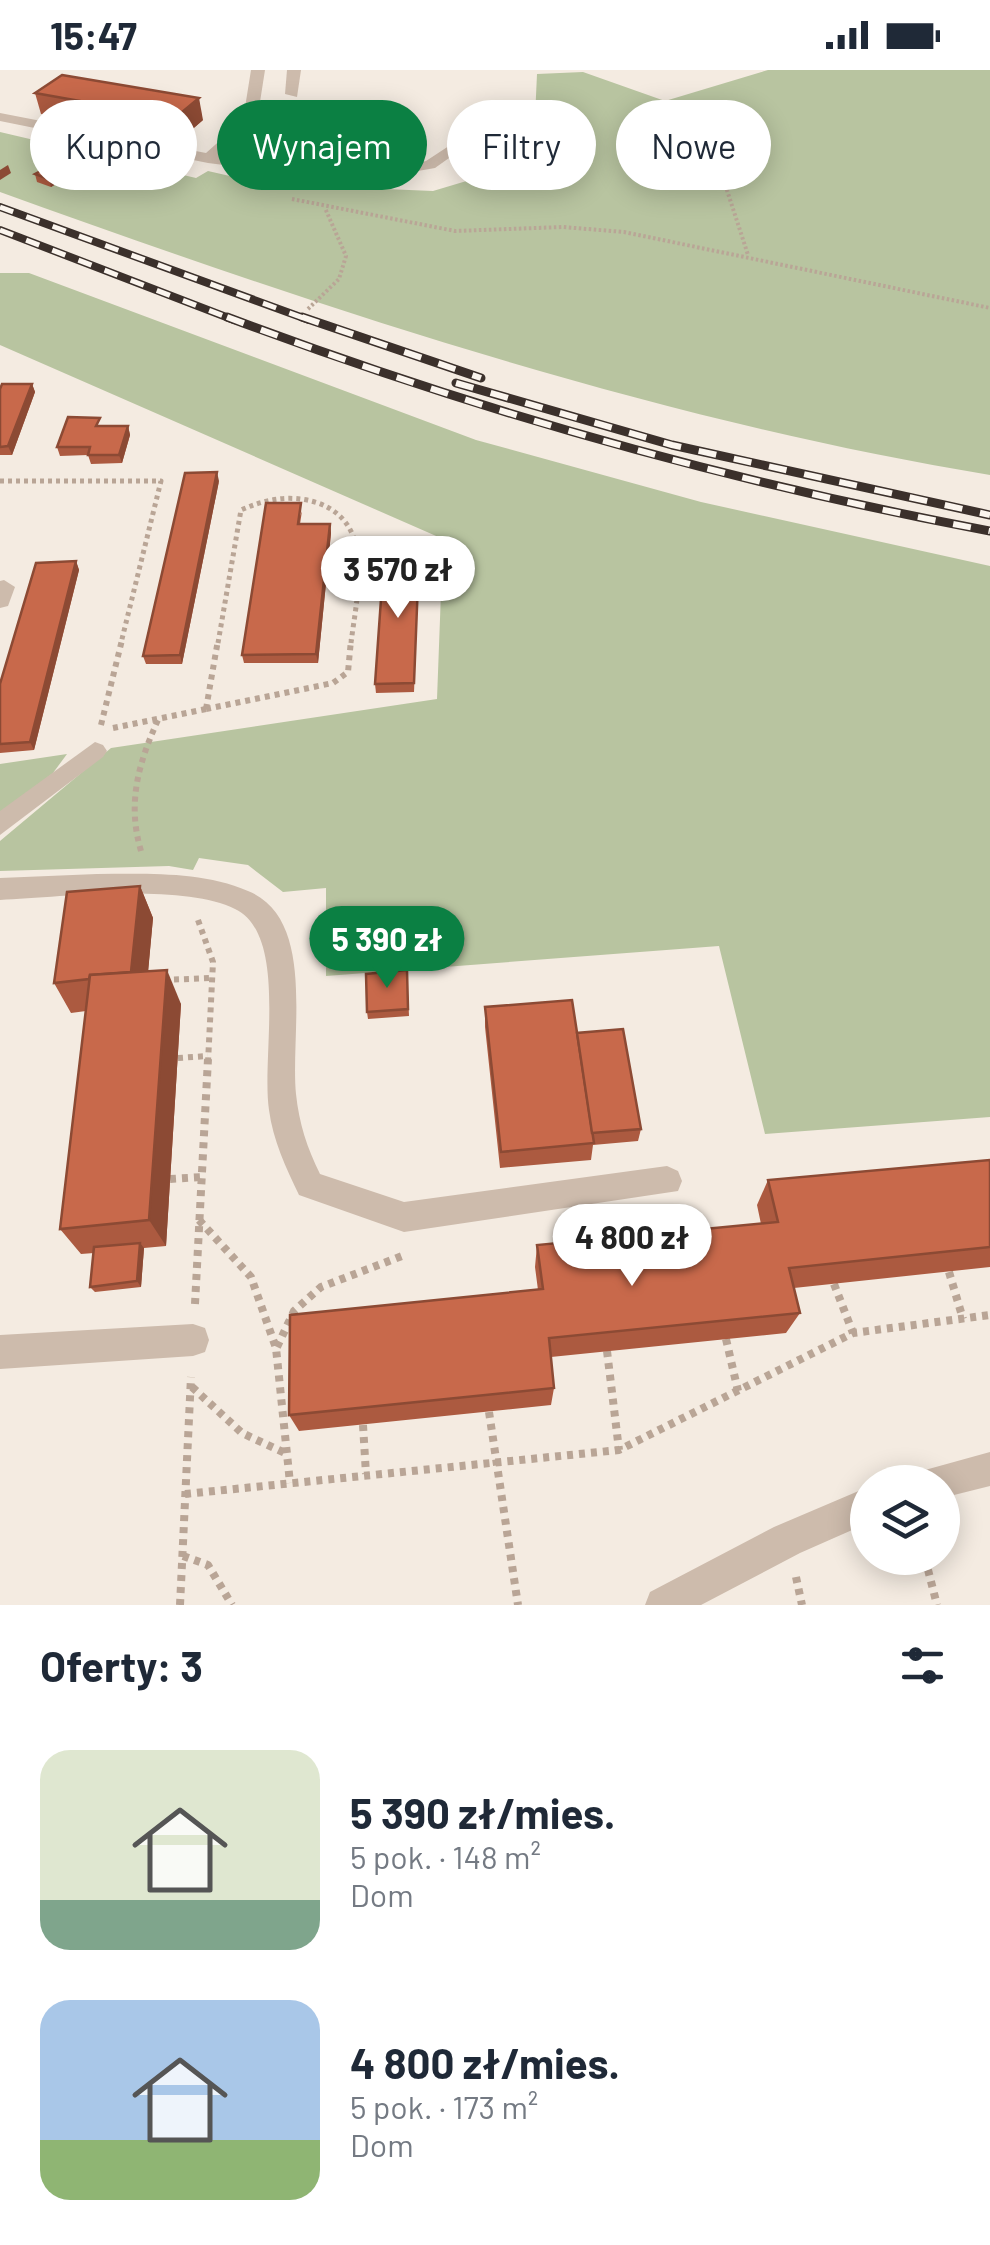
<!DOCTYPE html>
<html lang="pl">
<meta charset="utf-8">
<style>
body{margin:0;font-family:Barlow,sans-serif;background:#f6f6f7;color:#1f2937;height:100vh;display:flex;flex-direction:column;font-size:38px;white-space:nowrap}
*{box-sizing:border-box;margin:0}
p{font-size:32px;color:#747a83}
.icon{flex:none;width:55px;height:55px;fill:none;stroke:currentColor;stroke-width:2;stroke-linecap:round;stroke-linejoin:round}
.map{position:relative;height:1535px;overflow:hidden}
.panel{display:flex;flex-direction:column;background:#fff;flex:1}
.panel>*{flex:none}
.banner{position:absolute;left:30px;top:30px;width:930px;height:90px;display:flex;gap:20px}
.tools{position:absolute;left:850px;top:1395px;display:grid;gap:20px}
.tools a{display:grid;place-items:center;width:110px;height:110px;border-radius:50%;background:#fff;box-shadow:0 5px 25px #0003;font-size:50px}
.price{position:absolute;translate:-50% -85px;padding:0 22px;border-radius:35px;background:#fff;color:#222;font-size:32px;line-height:65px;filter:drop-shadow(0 2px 5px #0008)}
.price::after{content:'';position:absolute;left:50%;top:60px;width:30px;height:22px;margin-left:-15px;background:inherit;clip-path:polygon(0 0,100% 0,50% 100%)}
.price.selected{background:#0b8043;color:#fff}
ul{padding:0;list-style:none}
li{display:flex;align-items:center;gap:30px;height:250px;padding:0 40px}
li span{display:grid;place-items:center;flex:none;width:280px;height:200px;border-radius:30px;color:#555}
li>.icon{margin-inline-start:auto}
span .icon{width:120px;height:120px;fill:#fffc;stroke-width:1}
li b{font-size:42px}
h2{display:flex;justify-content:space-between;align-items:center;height:120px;padding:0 40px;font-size:42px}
.tag{padding:0 35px;border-radius:45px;background:#fff;box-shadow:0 5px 25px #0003;font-size:35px;line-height:90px}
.tag.selected{background:#0b8043;color:#fff}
.status{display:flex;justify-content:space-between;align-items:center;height:70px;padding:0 50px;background:#fff;direction:ltr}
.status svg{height:28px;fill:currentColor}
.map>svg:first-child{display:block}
</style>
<div class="status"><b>15:47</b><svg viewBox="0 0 49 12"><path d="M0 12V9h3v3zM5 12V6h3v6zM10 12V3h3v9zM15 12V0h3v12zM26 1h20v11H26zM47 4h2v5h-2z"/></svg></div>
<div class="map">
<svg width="990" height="1535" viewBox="0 0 990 1535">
<rect width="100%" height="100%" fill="#f4ebe1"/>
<g fill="#b8c4a0">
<path d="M 768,0 L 990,0 L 990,405 C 651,349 322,238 0,122 L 0,62 L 196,108 L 208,101 L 265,114 L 433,121 L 533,91 L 537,4 L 583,2 L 665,31 Z"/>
<path d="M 0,203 L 29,203 L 476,370 L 701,432 L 990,496 L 990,1047 L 765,1064 L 719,876 L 326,906 L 326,818 L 283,822 L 248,795 L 199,788 L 193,800 L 169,796 L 0,801 L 0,771 L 111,678 L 437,629 L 443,469 L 0,275 Z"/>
<path d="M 67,684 L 53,703 L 0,745 L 0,694 Z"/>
</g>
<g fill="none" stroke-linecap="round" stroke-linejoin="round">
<g stroke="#b9a596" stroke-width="4" stroke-dasharray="2.5 2.5" stroke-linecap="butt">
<path d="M 720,40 L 725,114 L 748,185"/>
<path d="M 292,129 L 455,161 L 563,157 L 624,162 L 990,238"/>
<path d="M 308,239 L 339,209 L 346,186 L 325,138"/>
</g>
<g stroke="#b9a596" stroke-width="5" stroke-dasharray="4 4" stroke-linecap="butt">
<path d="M 0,411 L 161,411 L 121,573"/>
<path d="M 218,573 L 241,440 C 266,429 291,424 318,433 C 376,454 357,523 351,573"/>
</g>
<g stroke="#b9a596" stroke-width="6" stroke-dasharray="5 5" stroke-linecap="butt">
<path d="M 206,639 L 218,570"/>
<path d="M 206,639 L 333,613 L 348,602 L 351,570"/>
<path d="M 101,655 L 122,570"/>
<path d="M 113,658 L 206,639"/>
<path d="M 141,781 C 127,734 138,694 158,650"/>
<path d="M 198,850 L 213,892 L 208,992"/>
<path d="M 164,910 L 211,908"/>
<path d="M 178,988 L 208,986"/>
</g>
<g stroke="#b9a596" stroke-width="8" stroke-dasharray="6 6" stroke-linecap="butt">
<path d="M 170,1109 L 202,1107"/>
<path d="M 199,1150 L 251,1207 L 276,1278 L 290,1413"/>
<path d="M 949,1202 L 963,1249"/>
<path d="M 834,1214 L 853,1263"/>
<path d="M 195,1234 L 208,989"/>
<path d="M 726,1269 L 738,1321"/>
<path d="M 277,1277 L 294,1241 L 321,1217 L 402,1186"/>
<path d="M 607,1281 L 619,1380"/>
<path d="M 192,1317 L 242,1363 L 287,1384"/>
<path d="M 489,1342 L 518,1535"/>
<path d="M 363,1355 L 366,1404"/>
<path d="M 185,1424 L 619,1380 L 853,1263 L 990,1245"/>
<path d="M 183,1486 L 208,1495 L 232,1535"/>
<path d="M 925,1488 L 937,1535"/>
<path d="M 796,1507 L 802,1535"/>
<path d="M 180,1535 L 191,1307"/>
</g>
<g fill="#cdbbac" fill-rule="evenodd">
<path d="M 251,0 L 265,0 L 257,51 L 220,86 L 287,95 L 412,94 L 426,91 L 458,70 L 470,73 L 435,98 L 412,102 L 287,103 L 208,93 L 0,51 L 0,43 L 206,83 L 243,50 Z"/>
<path d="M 287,0 L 301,0 L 297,27 L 285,24 Z"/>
<path d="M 4,510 L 15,517 L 8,536 L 0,538 L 0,511 Z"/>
<path d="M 95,672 L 103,675 L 107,681 L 103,687 L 0,765 L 0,741 Z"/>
<path d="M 97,804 C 146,804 201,801 248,821 C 317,849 290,964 296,1024 C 299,1053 307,1078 320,1104 L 404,1132 L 667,1096 L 678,1101 L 682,1111 L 678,1121 L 404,1162 L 299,1125 C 286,1098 273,1070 269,1040 C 261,987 289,865 235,839 C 183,813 60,827 0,830 L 0,808 Z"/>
<path d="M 193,1254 L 205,1258 L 209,1270 L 205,1282 L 193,1286 L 0,1299 L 0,1265 Z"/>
<path d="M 990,1382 L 990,1416 L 942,1428 L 942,1412 L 920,1412 L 925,1400 Z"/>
<path d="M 868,1417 L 868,1453 L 800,1483 L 701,1535 L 645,1535 L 650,1522 L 774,1457 Z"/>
</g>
<defs>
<g id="rail-far1">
<path d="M 0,137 L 309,250"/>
<path d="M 0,160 L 234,250"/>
</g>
<g id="rail">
<path d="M 227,247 C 477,341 728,412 990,461"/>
<path d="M 302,247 L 481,308"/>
<path d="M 456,313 L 672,375 L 990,445"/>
</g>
</defs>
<use href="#rail-far1" stroke="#3b302b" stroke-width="8"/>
<use href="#rail" stroke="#3b302b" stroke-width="9"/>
<use href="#rail-far1" stroke="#fbf5ee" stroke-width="5" stroke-dasharray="14" stroke-linecap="butt"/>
<use href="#rail" stroke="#fbf5ee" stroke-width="6" stroke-dasharray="18" stroke-linecap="butt"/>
</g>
<g fill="#ac5a40">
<path d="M 35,23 L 203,50 L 180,70 L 41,44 Z"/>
<path d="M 35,104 L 66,108 L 51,117 L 37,112 Z"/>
<path d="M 32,314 L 35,322 L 12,385 L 0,385 L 0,319 Z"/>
<path d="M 103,356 L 128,356 L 130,365 L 122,393 L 91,394 L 88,385 L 60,386 L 57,377 Z"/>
<path d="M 219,411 L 182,594 L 146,594 L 143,586 Z"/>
<path d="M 302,441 L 300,454 L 330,454 L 331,463 L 318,593 L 244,593 L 242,585 Z"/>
<path d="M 76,491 L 79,500 L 34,680 L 0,683 L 0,614 Z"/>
<path d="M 419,496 L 414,622 L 376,623 L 375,614 Z"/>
<path d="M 140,816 L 153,848 L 148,901 L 181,934 L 166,1176 L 144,1178 L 141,1217 L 95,1222 L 90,1217 L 94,1183 L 81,1184 L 60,1159 L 86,941 L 71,943 L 54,913 Z"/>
<path d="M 407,900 L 409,946 L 368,949 L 367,942 Z"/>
<path d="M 485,937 L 577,963 L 641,1059 L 638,1071 L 593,1075 L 591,1090 L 500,1098 L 485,957 Z"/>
<path d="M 990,1090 L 990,1197 L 794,1218 L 800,1243 L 786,1263 L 551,1287 L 554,1318 L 551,1335 L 299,1361 L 289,1345 L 538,1220 L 535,1197 L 537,1175 L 761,1154 L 757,1135 L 768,1110 Z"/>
</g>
<g fill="#8c4a34">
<path d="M 199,28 L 203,50 L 180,70 L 175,48 Z"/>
<path d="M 8,95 L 11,103 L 0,110 L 0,100 Z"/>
<path d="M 64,100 L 66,108 L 51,117 L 49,109 Z"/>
<path d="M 32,314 L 35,322 L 12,385 L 8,376 Z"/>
<path d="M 128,356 L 130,365 L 122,393 L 119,385 Z"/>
<path d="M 217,402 L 219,411 L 182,594 L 180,585 Z"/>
<path d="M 330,454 L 331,463 L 318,593 L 316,584 Z"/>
<path d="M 76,491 L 79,500 L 34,680 L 30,672 Z"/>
<path d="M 140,816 L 153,848 L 145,936 L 131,906 Z"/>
<path d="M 167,900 L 181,934 L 166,1176 L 149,1150 Z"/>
<path d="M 140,1173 L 144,1178 L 141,1217 L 137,1211 Z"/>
</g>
<g fill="#c8694b" stroke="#8c4a34" stroke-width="2.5">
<path d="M 62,5 L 199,28 L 175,48 L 35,23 Z"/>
<path d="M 50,96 L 64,100 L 49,109 L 35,104 Z"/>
<path d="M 2,314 L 32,314 L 8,376 L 0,377 L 0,319 Z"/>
<path d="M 68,347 L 100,348 L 96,356 L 128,356 L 119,385 L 88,385 L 90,377 L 57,377 Z"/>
<path d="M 217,402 L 180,585 L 143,586 L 185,403 Z"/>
<path d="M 266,433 L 301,433 L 298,454 L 330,454 L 316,584 L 242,585 Z"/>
<path d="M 384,487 L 419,487 L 414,613 L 375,614 Z"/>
<path d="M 76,491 L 30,672 L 0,674 L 0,614 L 36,493 Z"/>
<path d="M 140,816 L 131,902 L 90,905 L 89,909 L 54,913 L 67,822 Z"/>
<path d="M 167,900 L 149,1150 L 60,1159 L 90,905 Z"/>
<path d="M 407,900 L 408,939 L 367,942 L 366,904 Z"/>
<path d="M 572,930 L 594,1073 L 501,1082 L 485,937 Z"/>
<path d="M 623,959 L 641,1059 L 592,1063 L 577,963 Z"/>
<path d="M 990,1090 L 990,1177 L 789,1198 L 800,1243 L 549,1268 L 554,1318 L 289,1345 L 290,1245 L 543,1219 L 537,1175 L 778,1152 L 768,1110 Z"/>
<path d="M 140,1173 L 137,1211 L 90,1217 L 94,1177 Z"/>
</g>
</svg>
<div class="tools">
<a><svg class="icon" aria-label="layers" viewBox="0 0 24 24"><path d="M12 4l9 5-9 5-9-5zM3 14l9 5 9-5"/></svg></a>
</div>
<b class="price" style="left:398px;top:551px">3 570 zł</b>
<b class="price selected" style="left:387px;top:921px">5 390 zł</b>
<b class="price" style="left:632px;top:1219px">4 800 zł</b>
<div class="banner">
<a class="tag">Kupno</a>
<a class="tag selected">Wynajem</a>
<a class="tag">Filtry</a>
<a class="tag">Nowe</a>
</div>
</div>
<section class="panel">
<h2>Oferty: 3<svg class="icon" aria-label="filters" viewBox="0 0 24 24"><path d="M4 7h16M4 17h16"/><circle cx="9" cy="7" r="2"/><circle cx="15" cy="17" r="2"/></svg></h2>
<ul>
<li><span style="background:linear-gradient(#dfe7d0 75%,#7fa58c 0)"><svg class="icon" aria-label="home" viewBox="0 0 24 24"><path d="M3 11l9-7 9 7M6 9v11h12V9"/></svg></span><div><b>5 390 zł/mies.</b><p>5 pok. · 148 m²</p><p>Dom</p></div></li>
<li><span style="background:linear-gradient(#a9c7e8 70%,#8fb573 0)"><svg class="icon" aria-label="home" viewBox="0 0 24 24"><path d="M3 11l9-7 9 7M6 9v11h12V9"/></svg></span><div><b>4 800 zł/mies.</b><p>5 pok. · 173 m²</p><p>Dom</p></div></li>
</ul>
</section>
